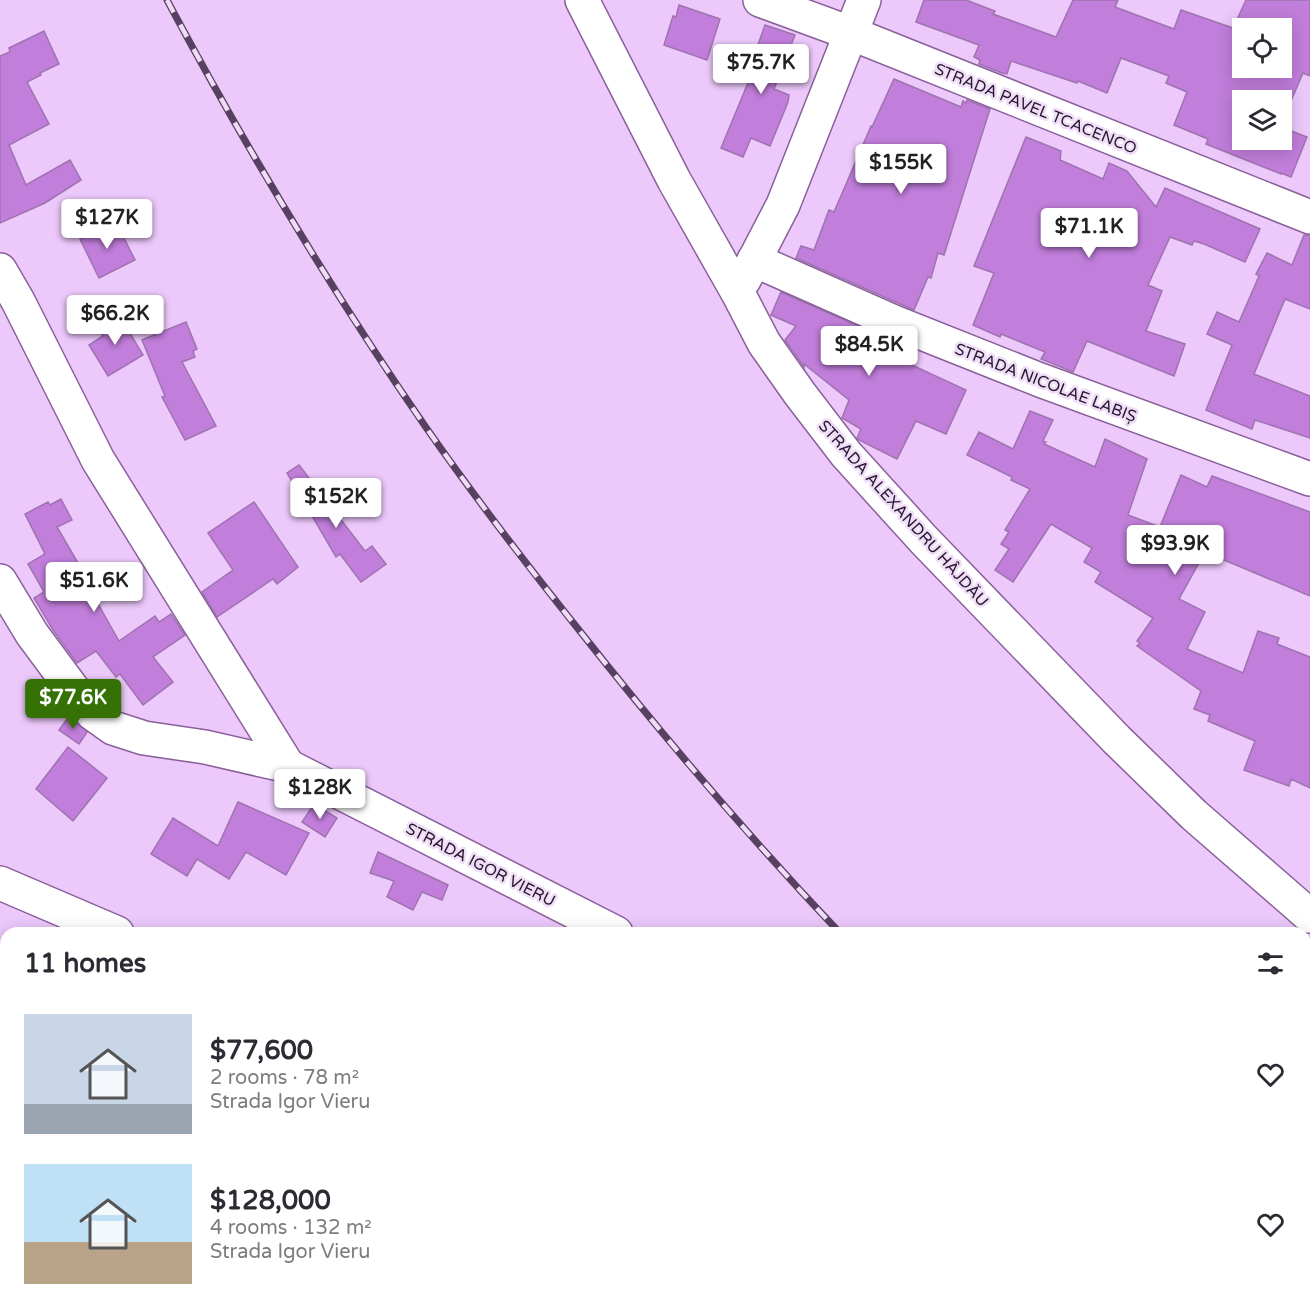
<!DOCTYPE html>
<meta charset="utf-8">
<style>
body{margin:0;font-family:"Varela Round",sans-serif;background:#f2f2f3;color:#2b2b33;height:100vh;display:flex;flex-direction:column;font-size:22px;white-space:nowrap}
*{box-sizing:border-box;margin:0}
p{font-size:20px;color:#7c7c81}
.icon{flex:none;width:33px;height:33px;fill:none;stroke:currentColor;stroke-width:2;stroke-linecap:round;stroke-linejoin:round}
.map{position:relative;flex:1;overflow:hidden}
.drawer{position:absolute;left:0px;top:927px;width:1311px;height:386px;display:flex;flex-direction:column;background:#fff;border-radius:18px 18px 0 0;box-shadow:0 3px 15px #0003}
.drawer>*{flex:none}
.tools{position:absolute;left:1232px;top:18px;display:grid;gap:12px}
.tools a{display:grid;place-items:center;width:60px;height:60px;border-radius:0px;background:#fff;box-shadow:0 3px 15px #0003;font-size:30px}
.price{position:absolute;translate:-50% -51px;padding:0 14px;border-radius:6px;background:#fff;color:#222;font-size:20px;line-height:39px;filter:drop-shadow(0 2px 3px #0008)}
.price::after{content:'';position:absolute;left:50%;top:36px;width:18px;height:14px;margin-left:-9px;background:inherit;clip-path:polygon(0 0,100% 0,50% 100%)}
.price.selected{background:#357104;color:#fff}
ul{padding:0;list-style:none}
li{display:flex;align-items:center;gap:18px;height:150px;padding:0 24px}
li span{display:grid;place-items:center;flex:none;width:168px;height:120px;border-radius:0px;color:#555}
li>.icon{margin-inline-start:auto}
span .icon{width:72px;height:72px;fill:#fffc;stroke-width:1}
li b{font-size:26px}
h2{display:flex;justify-content:space-between;align-items:center;height:72px;padding:0 24px;font-size:26px}
.map>svg:first-child{display:block}
</style>
<div class="map">
<svg width="1310" height="1312" viewBox="0 0 1310 1312">
<rect width="100%" height="100%" fill="#ecc8fb"/>
<g fill="#c17edb" stroke="#9e73af" stroke-width="1.5" fill-rule="evenodd">
<path d="M 924,0 L 966,0 L 995,11 L 993,14 L 1056,37 L 1073,0 L 1118,0 L 1115,7 L 1174,29 L 1181,10 L 1233,28 L 1246,0 L 1310,0 L 1310,76 L 1303,73 L 1281,124 L 1281,100 L 1242,100 L 1242,140 L 1281,140 L 1281,127 L 1307,137 L 1291,177 L 1281,173 L 1281,174 L 1206,144 L 1208,139 L 1174,125 L 1187,92 L 1166,83 L 1169,76 L 1121,58 L 1107,93 L 1078,81 L 1077,83 L 1011,61 L 1007,74 L 1002,73 L 979,64 L 980,60 L 974,57 L 979,45 L 916,22 ZM 1242,28 L 1281,28 L 1281,68 L 1242,68 Z"/>
<path d="M 679,5 L 720,19 L 707,60 L 664,45 L 673,16 L 676,17 Z"/>
<path d="M 765,25 L 795,35 L 774,89 L 789,95 L 788,102 L 770,146 L 751,138 L 743,157 L 721,148 L 757,61 L 753,59 Z"/>
<path d="M 44,31 L 59,64 L 40,73 L 41,75 L 27,82 L 49,124 L 9,145 L 26,185 L 70,160 L 81,180 L 45,203 L 0,223 L 0,56 L 10,52 L 9,48 Z"/>
<path d="M 894,79 L 961,107 L 963,101 L 966,103 L 967,100 L 990,109 L 944,255 L 938,253 L 931,278 L 928,277 L 914,310 L 796,258 L 801,246 L 814,250 L 829,210 L 834,212 L 871,126 L 872,127 Z"/>
<path d="M 1026,137 L 1061,151 L 1060,160 L 1103,179 L 1109,163 L 1127,171 L 1156,207 L 1165,188 L 1260,229 L 1245,262 L 1204,244 L 1194,241 L 1192,245 L 1170,237 L 1148,285 L 1162,291 L 1146,331 L 1185,344 L 1174,376 L 1087,341 L 1073,372 L 1041,359 L 1045,352 L 1001,334 L 1000,337 L 973,325 L 994,273 L 974,266 Z"/>
<path d="M 116,222 L 135,260 L 99,278 L 80,239 Z"/>
<path d="M 1304,235 L 1310,235 L 1310,309 L 1285,299 L 1254,374 L 1310,396 L 1310,438 L 1255,420 L 1252,429 L 1206,410 L 1232,345 L 1207,334 L 1217,312 L 1239,322 L 1259,276 L 1256,274 L 1267,253 L 1292,265 Z"/>
<path d="M 781,292 L 899,344 L 898,348 L 906,352 L 901,360 L 966,390 L 946,434 L 916,421 L 897,459 L 859,440 L 857,438 L 861,429 L 842,418 L 849,400 L 804,364 L 804,367 L 785,340 L 796,326 L 771,315 Z"/>
<path d="M 119,315 L 143,355 L 108,376 L 89,345 L 103,336 L 97,328 Z"/>
<path d="M 186,322 L 197,349 L 193,351 L 195,357 L 182,362 L 216,426 L 185,440 L 162,397 L 165,396 L 142,340 Z"/>
<path d="M 1030,411 L 1053,420 L 1043,441 L 1046,442 L 1044,444 L 1095,467 L 1105,439 L 1147,459 L 1128,515 L 1160,527 L 1181,475 L 1207,487 L 1212,476 L 1310,512 L 1310,596 L 1205,552 L 1179,599 L 1205,612 L 1187,649 L 1243,673 L 1258,631 L 1279,638 L 1277,644 L 1310,657 L 1310,788 L 1291,779 L 1289,786 L 1244,770 L 1255,741 L 1208,721 L 1210,715 L 1194,709 L 1201,691 L 1137,646 L 1140,643 L 1137,641 L 1153,618 L 1095,582 L 1101,572 L 1084,562 L 1092,548 L 1051,524 L 1013,582 L 995,570 L 1009,549 L 1001,544 L 1009,532 L 1005,530 L 1030,489 L 1011,480 L 1012,477 L 967,455 L 979,432 L 1013,449 Z"/>
<path d="M 299,465 L 365,551 L 372,546 L 386,564 L 361,582 L 340,554 L 336,557 L 287,473 Z"/>
<path d="M 61,499 L 72,520 L 57,527 L 78,563 L 76,565 L 119,641 L 155,616 L 159,622 L 171,614 L 185,635 L 153,657 L 173,682 L 143,705 L 120,674 L 116,677 L 96,651 L 77,663 L 53,630 L 34,598 L 44,592 L 28,564 L 45,554 L 25,514 L 48,502 L 50,505 Z"/>
<path d="M 254,502 L 298,567 L 277,584 L 273,579 L 217,617 L 202,592 L 233,570 L 208,533 Z"/>
<path d="M 70,715 L 87,732 L 79,744 L 59,730 Z"/>
<path d="M 68,747 L 107,778 L 73,821 L 36,789 Z"/>
<path d="M 238,802 L 309,833 L 286,875 L 246,852 L 229,879 L 197,859 L 187,876 L 151,854 L 173,818 L 218,846 Z"/>
<path d="M 314,804 L 337,818 L 325,837 L 302,822 Z"/>
<path d="M 378,852 L 448,885 L 442,900 L 422,892 L 413,910 L 387,897 L 394,881 L 370,873 Z"/>
</g>
<g fill="none" stroke-linecap="round" stroke-linejoin="round">
<defs>
<g id="minor">
<path d="M 582,0 L 674,180 L 738,293 L 764,343 L 800,394 L 846,454 L 923,539 L 1117,740 L 1194,815 L 1310,916"/>
<path d="M 760,0 L 850,33 L 1310,217"/>
<path d="M 754,260 L 894,322 L 1040,380 L 1310,479"/>
<path d="M 0,270 L 18,301 L 98,460 L 288,766"/>
<path d="M 744,280 L 783,205 L 864,0"/>
<path d="M 0,581 L 32,634 L 72,688 L 92,713 L 113,728 L 144,738 L 205,747 L 288,766 L 616,933"/>
<path d="M 0,883 L 117,933"/>
<path d="M 0,1044 L 6,1047"/>
<path d="M 307,1306 L 312,1312"/>
<path d="M 1035,1306 L 1044,1312"/>
</g>
</defs>
<use href="#minor" stroke="#8a609b" stroke-width="36"/>
<use href="#minor" stroke="#fff" stroke-width="33"/>
<defs>
<g id="rail">
<path d="M 167,0 C 245,146 331,290 425,426 C 474,496 526,564 579,630 C 662,735 748,836 840,933"/>
<path d="M 1228,1306 L 1235,1312"/>
</g>
</defs>
<use href="#rail" stroke="#574160" stroke-width="7"/>
<use href="#rail" stroke="#efddf7" stroke-width="4.5" stroke-dasharray="14" stroke-linecap="butt"/>
</g>
<g text-anchor="middle" stroke-width="5" stroke-linejoin="round" paint-order="stroke">
<g font-size="16" fill="#26152d" stroke="#efddf7">
<text transform="translate(1036 108) rotate(22)" y="6">STRADA PAVEL TCACENCO</text>
<text transform="translate(1046 382) rotate(21)" y="6">STRADA NICOLAE LABIȘ</text>
<text transform="translate(904 513) rotate(48)" y="6">STRADA ALEXANDRU HÂJDĂU</text>
<text transform="translate(481 864) rotate(27)" y="6">STRADA IGOR VIERU</text>
</g>
</g>
</svg>
<div class="tools">
<a><svg class="icon" aria-label="locate" viewBox="0 0 24 24"><circle cx="12" cy="12" r="6"/><path d="M12 2v4M12 18v4M2 12h4M18 12h4"/></svg></a>
<a><svg class="icon" aria-label="layers" viewBox="0 0 24 24"><path d="M12 4l9 5-9 5-9-5zM3 14l9 5 9-5"/></svg></a>
</div>
<b class="price" style="left:761px;top:95px">$75.7K</b>
<b class="price" style="left:901px;top:195px">$155K</b>
<b class="price" style="left:107px;top:250px">$127K</b>
<b class="price" style="left:1089px;top:259px">$71.1K</b>
<b class="price" style="left:115px;top:346px">$66.2K</b>
<b class="price" style="left:869px;top:377px">$84.5K</b>
<b class="price" style="left:336px;top:529px">$152K</b>
<b class="price" style="left:1175px;top:576px">$93.9K</b>
<b class="price" style="left:94px;top:613px">$51.6K</b>
<b class="price selected" style="left:73px;top:730px">$77.6K</b>
<b class="price" style="left:320px;top:820px">$128K</b>
<section class="drawer">
<h2>11 homes<svg class="icon" aria-label="filters" viewBox="0 0 24 24"><path d="M4 7h16M4 17h16"/><circle cx="9" cy="7" r="2"/><circle cx="15" cy="17" r="2"/></svg></h2>
<ul>
<li><span style="background:linear-gradient(#c9d6e8 75%,#9aa5b1 0)"><svg class="icon" aria-label="home" viewBox="0 0 24 24"><path d="M3 11l9-7 9 7M6 9v11h12V9"/></svg></span><div><b>$77,600</b><p>2 rooms · 78 m²</p><p>Strada Igor Vieru</p></div><svg class="icon" aria-label="heart" viewBox="0 0 24 24"><path d="M12 20l-8-8c-3-5 5-10 8-4 3-6 11-1 8 4z"/></svg></li>
<li><span style="background:linear-gradient(#bfe0f5 65%,#b9a48a 0)"><svg class="icon" aria-label="home" viewBox="0 0 24 24"><path d="M3 11l9-7 9 7M6 9v11h12V9"/></svg></span><div><b>$128,000</b><p>4 rooms · 132 m²</p><p>Strada Igor Vieru</p></div><svg class="icon" aria-label="heart" viewBox="0 0 24 24"><path d="M12 20l-8-8c-3-5 5-10 8-4 3-6 11-1 8 4z"/></svg></li>
</ul>
</section>
</div>
